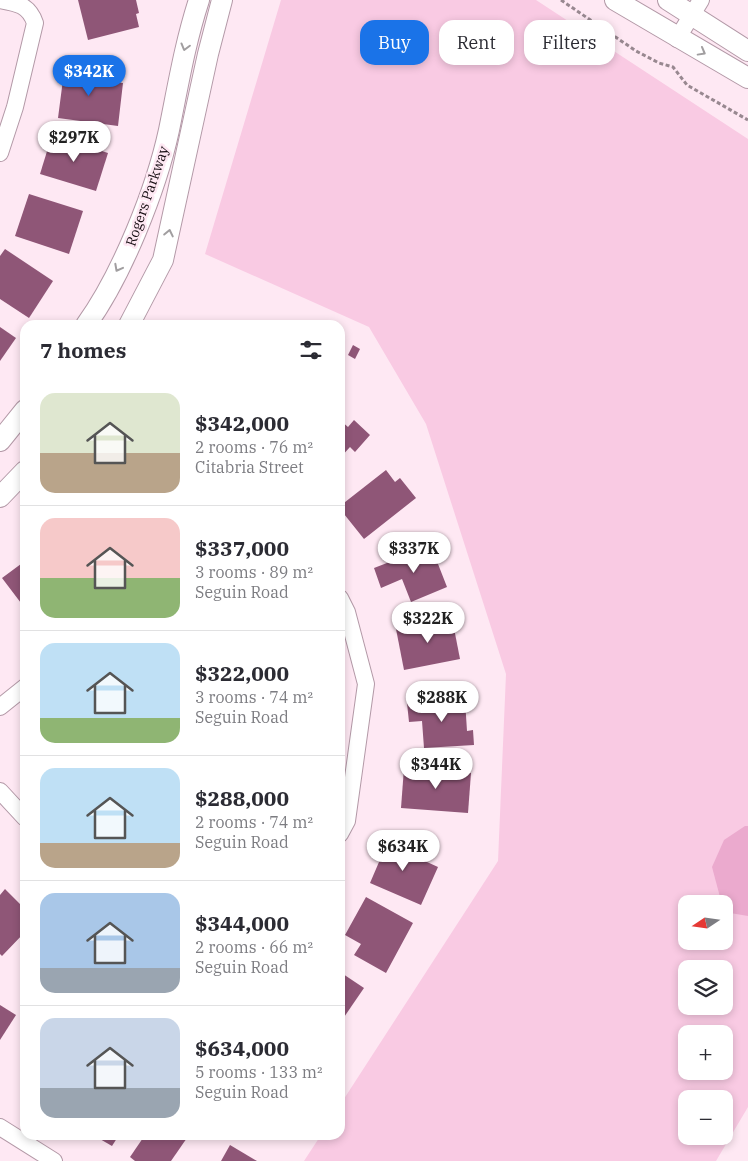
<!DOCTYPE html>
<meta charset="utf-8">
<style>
body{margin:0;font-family:"IBM Plex Serif",serif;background:#f2f2f3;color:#2b2b33;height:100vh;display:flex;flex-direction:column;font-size:19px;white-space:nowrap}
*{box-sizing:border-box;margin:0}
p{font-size:16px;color:#7c7c81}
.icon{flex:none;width:28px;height:28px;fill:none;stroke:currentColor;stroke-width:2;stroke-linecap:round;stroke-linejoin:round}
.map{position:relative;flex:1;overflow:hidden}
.sheet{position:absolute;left:20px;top:320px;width:325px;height:820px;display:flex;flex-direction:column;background:#fff;border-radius:15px;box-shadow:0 2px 8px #0003}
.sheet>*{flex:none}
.guide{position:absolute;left:360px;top:20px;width:312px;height:45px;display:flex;gap:10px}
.needle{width:32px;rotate:257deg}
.buttons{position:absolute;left:678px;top:895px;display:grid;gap:10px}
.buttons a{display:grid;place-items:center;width:55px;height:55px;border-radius:10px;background:#fff;box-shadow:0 2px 8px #0003;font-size:25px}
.price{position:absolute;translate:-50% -42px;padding:0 11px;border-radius:18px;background:#fff;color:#222;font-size:16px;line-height:32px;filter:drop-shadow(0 1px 2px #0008)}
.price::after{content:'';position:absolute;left:50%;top:30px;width:15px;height:11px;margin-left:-8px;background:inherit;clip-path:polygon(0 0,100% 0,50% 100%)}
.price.selected{background:#1a73e8;color:#fff}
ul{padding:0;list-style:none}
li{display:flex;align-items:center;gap:15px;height:125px;padding:0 20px}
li+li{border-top:1px solid #e1e1e2}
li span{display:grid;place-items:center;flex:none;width:140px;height:100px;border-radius:15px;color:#555}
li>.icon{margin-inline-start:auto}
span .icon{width:60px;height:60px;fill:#fffc;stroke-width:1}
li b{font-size:21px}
h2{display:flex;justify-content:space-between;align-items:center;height:60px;padding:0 20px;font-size:21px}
.chip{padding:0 18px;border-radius:15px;background:#fff;box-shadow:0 2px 8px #0003;font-size:18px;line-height:45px}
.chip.selected{background:#1a73e8;color:#fff}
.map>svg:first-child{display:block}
</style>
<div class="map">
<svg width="748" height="1161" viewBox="0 0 748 1161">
<rect width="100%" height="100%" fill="#fee8f3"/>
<path fill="#f9cae3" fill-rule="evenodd" d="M 281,0 L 536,0 L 748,139 L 748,1107 L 716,1161 L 304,1161 L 321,1135 L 340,1135 L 340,1105 L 498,861 L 506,674 L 426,424 L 369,327 L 205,254 ZM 686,904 L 724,904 L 724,941 L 686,941 ZM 686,969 L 724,969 L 724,1006 L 686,1006 ZM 686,1034 L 724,1034 L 724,1071 L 686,1071 ZM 686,1099 L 724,1099 L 724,1136 L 686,1136 Z"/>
<path fill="#ebaace" d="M 745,826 L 748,826 L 748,916 L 724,912 L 712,867 L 724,840 Z"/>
<g fill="#8f5677">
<path d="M 78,0 L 136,0 L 139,13 L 136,14 L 139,27 L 88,40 Z"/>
<path d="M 65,64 L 99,69 L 98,80 L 123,83 L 118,126 L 58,118 Z"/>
<path d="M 52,135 L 108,153 L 96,191 L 40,174 Z"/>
<path d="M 29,194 L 83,211 L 69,254 L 15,236 Z"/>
<path d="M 5,249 L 53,281 L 29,318 L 0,299 L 0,256 Z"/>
<path d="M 0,327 L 16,338 L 0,361 Z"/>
<path d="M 353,345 L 360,349 L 355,359 L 348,355 Z"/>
<path d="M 340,420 L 348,427 L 354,420 L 370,435 L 355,452 L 350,447 L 340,458 Z"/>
<path d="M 386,470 L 395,482 L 400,478 L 416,498 L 364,539 L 340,509 L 340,506 Z"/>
<path d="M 431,546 L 447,587 L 411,602 L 402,579 L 381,588 L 374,568 Z"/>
<path d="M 25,561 L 25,617 L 20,610 L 24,607 L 2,578 Z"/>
<path d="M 452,618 L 460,659 L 404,670 L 396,629 Z"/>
<path d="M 465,700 L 467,731 L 473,730 L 474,745 L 424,748 L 422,721 L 409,722 L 407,703 Z"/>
<path d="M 404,768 L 471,773 L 468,813 L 401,808 Z"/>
<path d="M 391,834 L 410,842 L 405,852 L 438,867 L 421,905 L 370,883 Z"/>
<path d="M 5,889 L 20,904 L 25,898 L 25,932 L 2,956 L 0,954 L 0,895 Z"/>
<path d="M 366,897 L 413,923 L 386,973 L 354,955 L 361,944 L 345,935 Z"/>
<path d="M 340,972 L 364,988 L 340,1023 Z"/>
<path d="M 0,1005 L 16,1015 L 0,1040 Z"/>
<path d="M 93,1135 L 119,1135 L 112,1146 Z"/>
<path d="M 145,1135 L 189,1135 L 171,1161 L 135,1161 L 130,1157 Z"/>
<path d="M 230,1145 L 257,1161 L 221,1161 Z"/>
</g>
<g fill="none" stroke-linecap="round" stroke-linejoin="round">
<defs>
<g id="minor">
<path d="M 0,0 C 17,3 29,5 35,23 L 15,107 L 0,153"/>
<path d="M 677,39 L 701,0"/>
<path d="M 340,598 L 347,612 L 366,684 L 347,821 L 340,834"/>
<path d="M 0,707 L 25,687"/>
<path d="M 0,791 L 25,818"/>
<path d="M 0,1127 L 54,1161"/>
</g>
<g id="tertiary">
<path d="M 615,0 L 748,78"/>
<path d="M 668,0 L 748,51"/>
<path d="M 86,325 C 122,275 156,190 169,130 C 178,86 185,43 199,0"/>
<path d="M 129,325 L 163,260 L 208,54 L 222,0"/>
<path d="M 0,441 L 25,410"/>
<path d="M 0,497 L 25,471"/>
</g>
</defs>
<use href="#minor" stroke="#b399a7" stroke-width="18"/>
<use href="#tertiary" stroke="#b399a7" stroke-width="22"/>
<path stroke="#988890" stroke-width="3" stroke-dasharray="4 2.5" stroke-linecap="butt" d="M 561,0 L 636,51 L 659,63 L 673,67 L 687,85 L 748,120"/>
<use href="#minor" stroke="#fff" stroke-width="16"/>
<use href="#tertiary" stroke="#fff" stroke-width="20"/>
</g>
<defs><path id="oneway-chevron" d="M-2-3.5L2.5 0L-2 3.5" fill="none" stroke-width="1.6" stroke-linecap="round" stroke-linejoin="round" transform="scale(1.25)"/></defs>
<g stroke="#a19ea0">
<use href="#oneway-chevron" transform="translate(185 47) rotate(105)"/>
<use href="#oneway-chevron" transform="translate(702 52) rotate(29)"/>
<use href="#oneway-chevron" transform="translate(169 233) rotate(-78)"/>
<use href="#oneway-chevron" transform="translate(118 268) rotate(118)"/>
</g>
<g text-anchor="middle" stroke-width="5" stroke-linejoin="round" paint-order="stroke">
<g font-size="14" fill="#150c11" stroke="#fee8f3">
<text transform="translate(147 196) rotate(-71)" y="5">Rogers Parkway</text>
</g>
</g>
</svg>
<div class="buttons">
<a><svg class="needle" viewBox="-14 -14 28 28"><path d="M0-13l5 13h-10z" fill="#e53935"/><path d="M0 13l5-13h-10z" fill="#7c7c81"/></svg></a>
<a><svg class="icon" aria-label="layers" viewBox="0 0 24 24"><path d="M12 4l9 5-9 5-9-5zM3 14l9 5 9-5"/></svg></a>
<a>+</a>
<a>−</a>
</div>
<b class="price selected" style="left:89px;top:97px">$342K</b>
<b class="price" style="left:74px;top:163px">$297K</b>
<b class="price" style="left:414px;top:574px">$337K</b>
<b class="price" style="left:428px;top:644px">$322K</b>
<b class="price" style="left:442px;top:723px">$288K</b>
<b class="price" style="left:436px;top:790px">$344K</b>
<b class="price" style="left:403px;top:872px">$634K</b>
<div class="guide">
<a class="chip selected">Buy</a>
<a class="chip">Rent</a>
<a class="chip">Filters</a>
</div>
<section class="sheet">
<h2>7 homes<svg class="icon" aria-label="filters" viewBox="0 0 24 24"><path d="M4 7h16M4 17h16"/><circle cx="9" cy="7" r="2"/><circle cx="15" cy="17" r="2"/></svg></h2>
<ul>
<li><span style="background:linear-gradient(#dfe7d0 60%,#b9a48a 0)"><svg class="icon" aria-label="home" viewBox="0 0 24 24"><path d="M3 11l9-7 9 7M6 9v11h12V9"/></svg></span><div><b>$342,000</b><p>2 rooms · 76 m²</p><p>Citabria Street</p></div></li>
<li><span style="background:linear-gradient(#f6c9c9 60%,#8fb573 0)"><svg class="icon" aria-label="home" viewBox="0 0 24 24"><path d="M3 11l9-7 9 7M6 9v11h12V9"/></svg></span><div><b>$337,000</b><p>3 rooms · 89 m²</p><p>Seguin Road</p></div></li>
<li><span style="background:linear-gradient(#bfe0f5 75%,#8fb573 0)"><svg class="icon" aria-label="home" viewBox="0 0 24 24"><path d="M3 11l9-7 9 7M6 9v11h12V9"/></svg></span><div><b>$322,000</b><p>3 rooms · 74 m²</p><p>Seguin Road</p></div></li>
<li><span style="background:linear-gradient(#bfe0f5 75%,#b9a48a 0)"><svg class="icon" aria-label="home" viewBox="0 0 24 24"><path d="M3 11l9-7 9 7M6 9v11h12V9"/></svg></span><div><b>$288,000</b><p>2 rooms · 74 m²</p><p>Seguin Road</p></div></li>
<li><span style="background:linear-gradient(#a9c7e8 75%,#9aa5b1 0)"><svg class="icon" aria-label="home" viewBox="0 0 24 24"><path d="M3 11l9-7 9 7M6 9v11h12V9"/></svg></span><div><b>$344,000</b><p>2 rooms · 66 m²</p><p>Seguin Road</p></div></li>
<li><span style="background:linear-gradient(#c9d6e8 70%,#9aa5b1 0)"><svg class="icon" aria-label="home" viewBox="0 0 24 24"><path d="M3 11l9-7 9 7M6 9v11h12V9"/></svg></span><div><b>$634,000</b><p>5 rooms · 133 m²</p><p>Seguin Road</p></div></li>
</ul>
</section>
</div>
